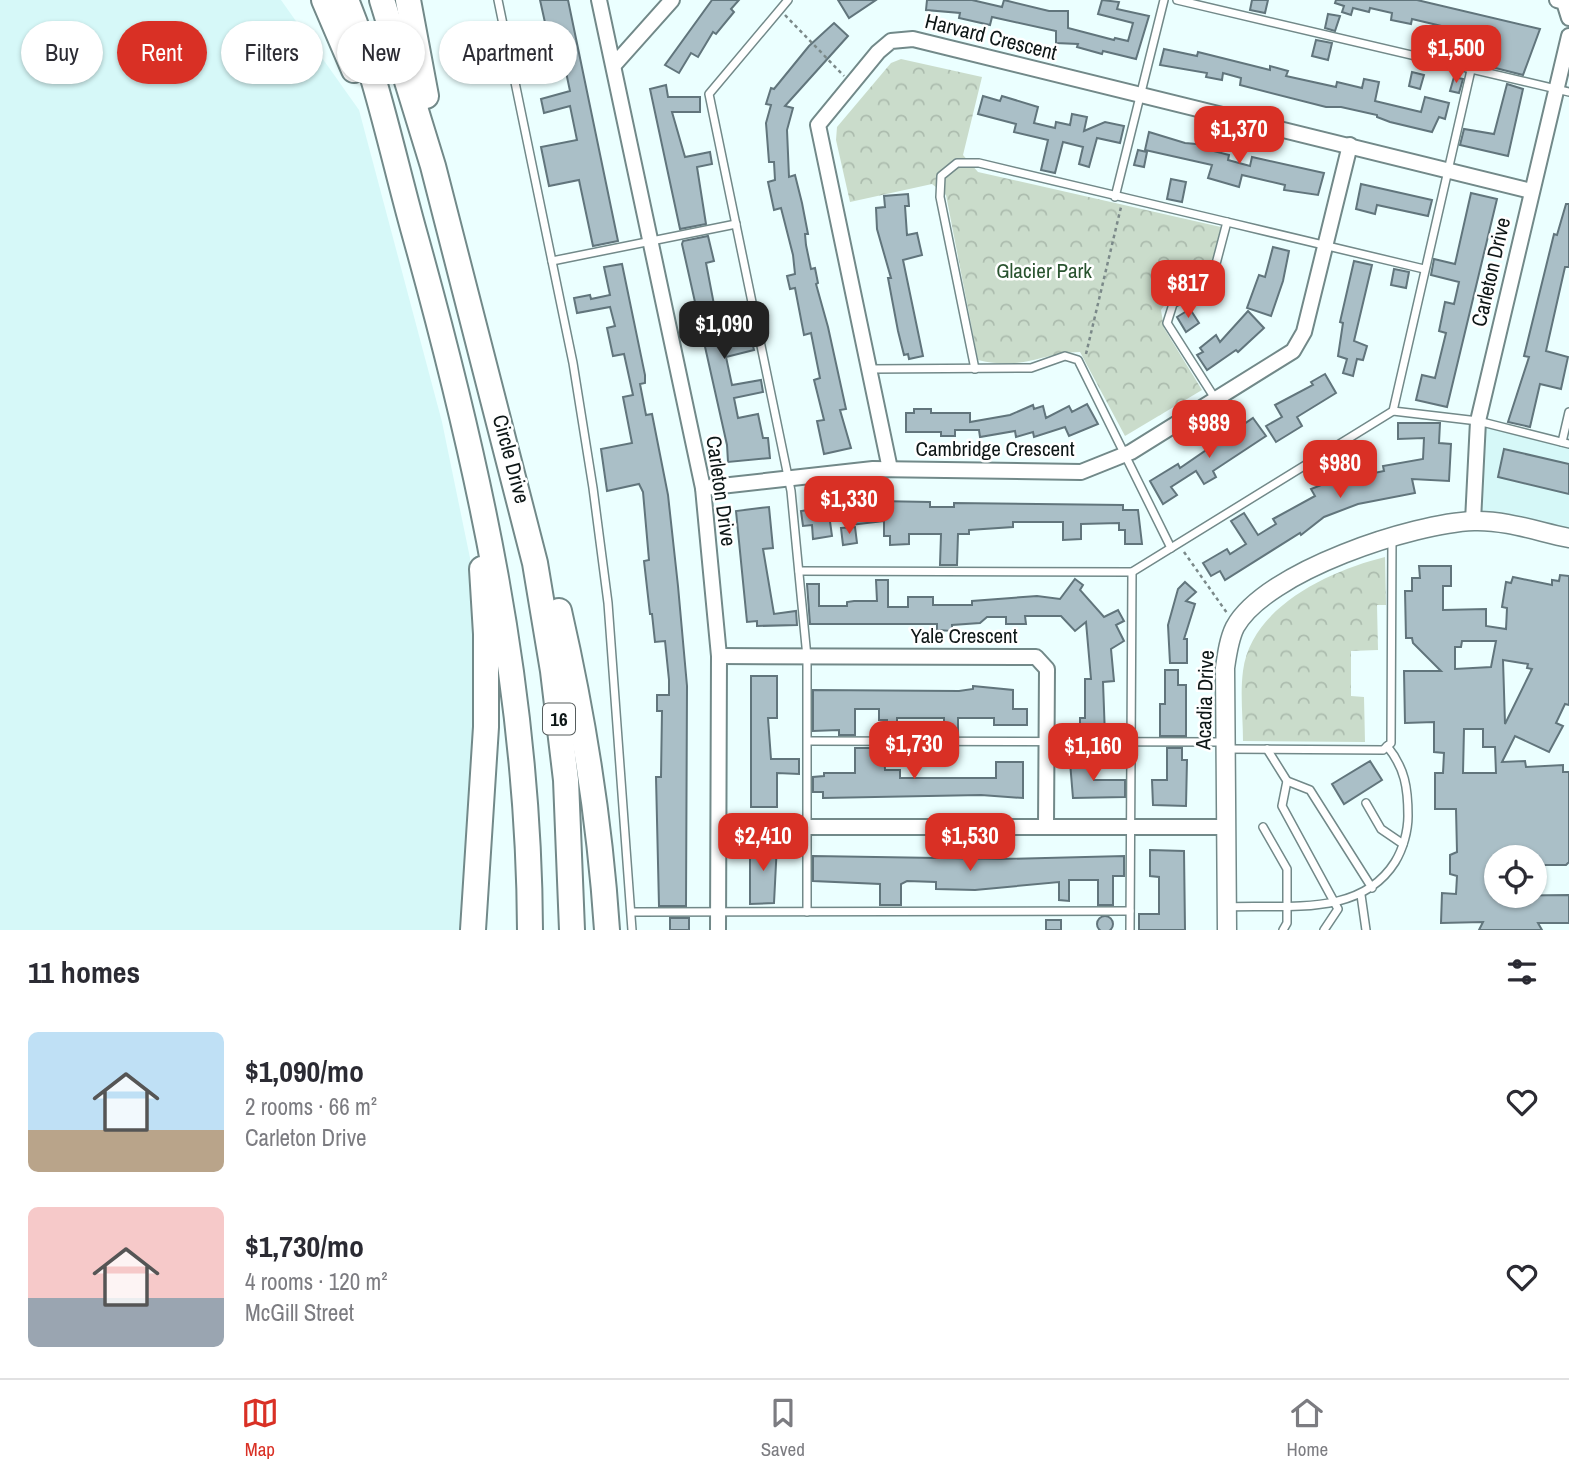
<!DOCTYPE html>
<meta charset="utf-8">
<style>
body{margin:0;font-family:"Archivo Narrow",sans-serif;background:#f2f2f3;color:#2b2b33;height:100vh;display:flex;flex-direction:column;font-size:26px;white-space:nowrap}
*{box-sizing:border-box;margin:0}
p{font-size:23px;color:#7c7c81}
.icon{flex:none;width:38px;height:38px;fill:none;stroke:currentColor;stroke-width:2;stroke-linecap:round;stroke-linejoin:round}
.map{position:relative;height:930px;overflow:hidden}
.drawer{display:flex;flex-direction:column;background:#fff;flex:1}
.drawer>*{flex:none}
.top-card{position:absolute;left:21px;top:21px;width:700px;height:63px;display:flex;gap:14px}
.tools{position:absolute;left:1484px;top:845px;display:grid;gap:14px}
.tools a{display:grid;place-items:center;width:63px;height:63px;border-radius:50%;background:#fff;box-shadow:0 2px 5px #0004;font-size:35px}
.price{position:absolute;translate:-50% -60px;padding:0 16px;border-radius:14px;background:#d93025;color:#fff;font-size:23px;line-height:46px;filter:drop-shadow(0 2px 4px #0008)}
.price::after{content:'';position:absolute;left:50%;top:42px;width:21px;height:16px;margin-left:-10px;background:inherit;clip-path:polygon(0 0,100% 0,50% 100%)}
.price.active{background:#222;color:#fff}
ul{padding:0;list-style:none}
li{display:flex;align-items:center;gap:21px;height:175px;padding:0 28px}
li span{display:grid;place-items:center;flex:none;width:196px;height:140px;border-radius:10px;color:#555}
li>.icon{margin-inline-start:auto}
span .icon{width:84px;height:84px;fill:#fffc;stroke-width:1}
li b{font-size:30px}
h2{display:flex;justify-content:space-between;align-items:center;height:84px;padding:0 28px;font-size:30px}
.pill{padding:0 24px;border-radius:32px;background:#fff;box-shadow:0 2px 5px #0004;font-size:24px;line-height:63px}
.pill.active{background:#d93025;color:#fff}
.tab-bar{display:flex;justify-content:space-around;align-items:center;height:98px;border-top:2px solid #e1e1e2;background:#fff;font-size:19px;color:#7c7c81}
.tab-bar a{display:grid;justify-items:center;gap:4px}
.tab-bar .active{color:#d93025}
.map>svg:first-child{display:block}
</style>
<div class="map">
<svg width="1569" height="930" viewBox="0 0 1569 930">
<defs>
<pattern id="park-crowns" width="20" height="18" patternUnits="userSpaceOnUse" patternTransform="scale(1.75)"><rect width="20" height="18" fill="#cadccb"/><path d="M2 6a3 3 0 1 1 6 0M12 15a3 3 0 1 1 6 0" fill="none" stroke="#acbcae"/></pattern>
</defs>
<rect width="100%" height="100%" fill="#ebffff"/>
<g fill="#d6f8f8">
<path d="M 0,0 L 281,0 L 359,110 L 442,422 L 470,558 L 477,657 L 466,930 L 0,930 Z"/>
<path d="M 1478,421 L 1569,443 L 1569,538 L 1473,521 Z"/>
</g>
<g fill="url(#park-crowns)">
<path d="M 901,59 L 982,77 L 963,155 L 978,172 L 1221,227 L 1208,276 L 1171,296 L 1161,310 L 1164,328 L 1202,390 L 1125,436 L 1080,352 C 1040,353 1024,371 978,360 L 946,195 L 932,184 L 850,202 L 836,140 L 837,127 L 891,63 Z"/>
<path d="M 1385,557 L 1386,605 L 1377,605 L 1378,650 L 1351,651 L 1351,696 L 1364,697 L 1365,742 L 1243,741 C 1243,718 1240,694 1243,671 C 1251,607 1329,571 1385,557 Z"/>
</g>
<g fill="#aabfc7" stroke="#61757c" stroke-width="2" fill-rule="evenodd">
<path d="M 540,0 L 568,0 L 618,241 L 593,246 L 579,180 L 549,186 L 541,147 L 577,140 L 570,106 L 544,113 L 541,99 L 570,91 L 566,72 L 563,73 L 555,25 L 546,27 Z"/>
<path d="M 712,0 L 739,0 L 731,9 L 734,12 L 716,34 L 713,32 L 698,57 L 691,53 L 679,73 L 665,65 Z"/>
<path d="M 838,0 L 876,0 L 849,18 Z"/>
<path d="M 927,0 L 972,0 L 1002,7 L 1004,0 L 1049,11 L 1068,11 L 1068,28 L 1114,40 L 1115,38 L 1128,41 L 1133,23 L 1098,14 L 1102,0 L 1119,2 L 1117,9 L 1149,16 L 1136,59 L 1103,51 L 1102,54 L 1077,47 L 1078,44 L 1056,43 L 1056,31 L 992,17 L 990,25 L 959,18 L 960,13 L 926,10 Z"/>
<path d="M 1252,0 L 1268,0 L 1265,13 L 1250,10 Z"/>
<path d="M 1336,0 L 1417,0 L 1540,29 L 1523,75 L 1464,60 L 1471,33 L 1412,19 L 1411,24 L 1391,20 L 1392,13 L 1370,8 L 1369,12 L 1353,8 L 1351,15 L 1342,12 L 1344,6 L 1335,3 Z"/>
<path d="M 1328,14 L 1340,16 L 1335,31 L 1325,28 Z"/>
<path d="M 834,23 L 848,36 L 785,106 L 793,108 L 787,130 L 789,177 L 795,175 L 802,203 L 808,234 L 805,234 L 806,245 L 811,269 L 815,268 L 818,283 L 816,284 L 828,327 L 846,409 L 840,410 L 851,448 L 824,454 L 817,421 L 824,420 L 814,380 L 820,378 L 811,333 L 804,335 L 795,288 L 790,289 L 787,276 L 795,274 L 793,255 L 781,208 L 774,210 L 768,182 L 775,180 L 774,162 L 769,162 L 766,123 L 771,105 L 766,104 L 771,88 L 774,89 L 809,46 Z"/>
<path d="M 1316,40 L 1332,43 L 1328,60 L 1312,56 Z"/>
<path d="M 1164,49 L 1197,56 L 1198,52 L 1270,70 L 1270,66 L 1288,71 L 1286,76 L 1336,87 L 1337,82 L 1362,88 L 1364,79 L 1379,82 L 1375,101 L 1421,112 L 1425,97 L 1449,103 L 1445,119 L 1439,117 L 1432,132 L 1390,122 L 1377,117 L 1377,115 L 1341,107 L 1326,107 L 1240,85 L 1241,78 L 1223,73 L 1222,80 L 1206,77 L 1207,73 L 1160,65 Z"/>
<path d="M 1412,72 L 1424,75 L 1420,89 L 1409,86 Z"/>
<path d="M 1454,77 L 1463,79 L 1459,93 L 1450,91 Z"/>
<path d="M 1507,84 L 1523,89 L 1508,156 L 1460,145 L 1464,129 L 1494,134 Z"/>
<path d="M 666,85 L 668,97 L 700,97 L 700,112 L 672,112 L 685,157 L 710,152 L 712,164 L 697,167 L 706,224 L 680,229 L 650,89 Z"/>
<path d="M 983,96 L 1000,101 L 1002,96 L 1038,107 L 1034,123 L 1055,128 L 1056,122 L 1070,125 L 1072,114 L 1087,117 L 1084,131 L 1105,122 L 1124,126 L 1120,143 L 1097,138 L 1089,167 L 1079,164 L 1083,147 L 1063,142 L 1055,173 L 1041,170 L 1048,140 L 1014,132 L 1016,124 L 978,114 Z"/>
<path d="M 1149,132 L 1185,143 L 1207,145 L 1206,149 L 1229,155 L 1228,160 L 1250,166 L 1252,157 L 1324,173 L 1318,195 L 1284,190 L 1285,185 L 1242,175 L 1239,187 L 1208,178 L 1212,165 L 1145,150 Z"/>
<path d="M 1138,150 L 1147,152 L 1144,167 L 1134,165 Z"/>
<path d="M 1171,179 L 1186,182 L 1182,202 L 1167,199 Z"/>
<path d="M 1361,184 L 1432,200 L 1428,216 L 1377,205 L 1375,214 L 1356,209 Z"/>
<path d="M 1471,193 L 1497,199 L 1447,407 L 1416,400 L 1422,375 L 1435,378 L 1446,333 L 1439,331 L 1445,302 L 1454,304 L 1459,282 L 1431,275 L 1434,259 L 1455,264 Z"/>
<path d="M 908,194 L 909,206 L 905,206 L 907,235 L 917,233 L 922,255 L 903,260 L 923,356 L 909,359 L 908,354 L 904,355 L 898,331 L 888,278 L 891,278 L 877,229 L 876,208 L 885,207 L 884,196 Z"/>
<path d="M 1566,204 L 1569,204 L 1569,267 L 1565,267 L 1546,351 L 1568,357 L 1561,389 L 1540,384 L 1530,427 L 1508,422 L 1529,357 L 1524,356 L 1554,234 L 1557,235 Z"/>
<path d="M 708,236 L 714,261 L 706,263 L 721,341 L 750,334 L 754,350 L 726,357 L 732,385 L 761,380 L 763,392 L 734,398 L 738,418 L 758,414 L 763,438 L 768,438 L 770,458 L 728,462 L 727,445 L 682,244 L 683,241 Z"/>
<path d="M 1273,247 L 1289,251 L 1283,281 L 1271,316 L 1247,308 L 1259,275 L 1265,277 Z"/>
<path d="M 1354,261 L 1372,265 L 1354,341 L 1367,346 L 1363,360 L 1357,359 L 1353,376 L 1343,373 L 1347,359 L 1338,356 L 1343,323 L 1340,322 Z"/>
<path d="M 622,264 L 645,375 L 645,383 L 640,384 L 646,415 L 652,414 L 668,495 L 678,586 L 687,686 L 686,906 L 659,906 L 656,777 L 661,777 L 662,711 L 657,711 L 657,695 L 669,695 L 669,680 L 665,641 L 655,642 L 652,614 L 650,614 L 644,561 L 649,560 L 643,492 L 639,484 L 607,491 L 601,449 L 632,443 L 623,397 L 633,395 L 624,354 L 613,356 L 607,328 L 615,326 L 610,307 L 577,313 L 574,298 L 590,295 L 591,299 L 610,295 L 604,267 Z"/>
<path d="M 1394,269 L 1409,272 L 1406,288 L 1391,285 Z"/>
<path d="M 1190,309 L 1199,323 L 1186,332 L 1177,317 Z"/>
<path d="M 1248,311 L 1264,328 L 1238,352 L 1236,350 L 1207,370 L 1197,355 L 1203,352 L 1200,348 L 1216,335 L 1220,342 Z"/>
<path d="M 1325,374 L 1336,393 L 1297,417 L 1302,426 L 1276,442 L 1266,426 L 1282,417 L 1275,405 L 1313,385 L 1311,382 Z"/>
<path d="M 1087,404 L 1098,424 L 1069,436 L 1065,427 L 1034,437 L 1033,432 L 1016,437 L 1015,431 L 980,437 L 979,430 L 955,430 L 955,436 L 941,436 L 941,432 L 906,432 L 906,413 L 914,413 L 914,409 L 931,409 L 931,413 L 970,413 L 970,422 L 1010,415 L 1033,405 L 1034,409 L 1043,406 L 1046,418 L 1069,406 L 1072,412 Z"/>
<path d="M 1253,418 L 1266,436 L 1213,471 L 1216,477 L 1204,484 L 1196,471 L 1171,487 L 1177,495 L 1163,504 L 1150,481 L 1178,464 L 1180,468 Z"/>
<path d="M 1398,423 L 1440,423 L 1439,443 L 1451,444 L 1449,481 L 1412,479 L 1415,493 L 1358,504 L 1324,517 L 1301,535 L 1300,533 L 1225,580 L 1220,571 L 1211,576 L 1203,563 L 1227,549 L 1230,554 L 1246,544 L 1231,521 L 1244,513 L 1258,535 L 1276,524 L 1273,519 L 1315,496 L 1311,489 L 1344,476 L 1345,479 L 1384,471 L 1383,466 L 1423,459 L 1424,438 L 1398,439 Z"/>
<path d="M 1504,449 L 1569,464 L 1569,494 L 1498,477 Z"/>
<path d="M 877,501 L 930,502 L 930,507 L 954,507 L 954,503 L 1123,505 L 1123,510 L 1138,510 L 1142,544 L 1125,544 L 1125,530 L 1119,530 L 1119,523 L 1081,524 L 1081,539 L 1063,540 L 1063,522 L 1013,522 L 1013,527 L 969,530 L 969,534 L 958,534 L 957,565 L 940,565 L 941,534 L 909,534 L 909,544 L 890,545 L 890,536 L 884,536 L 884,521 L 851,525 L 848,505 Z"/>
<path d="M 769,507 L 773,548 L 763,549 L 774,614 L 796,611 L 797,625 L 757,626 L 757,621 L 747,622 L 736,511 Z"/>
<path d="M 828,507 L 832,536 L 813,539 L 812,525 L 803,526 L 801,511 Z"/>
<path d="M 855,527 L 857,543 L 843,545 L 841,528 Z"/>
<path d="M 1419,566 L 1451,566 L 1451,586 L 1443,586 L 1443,610 L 1486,609 L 1486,626 L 1506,629 L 1507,608 L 1502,607 L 1506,582 L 1511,583 L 1513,577 L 1552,585 L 1552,580 L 1559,581 L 1560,575 L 1569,576 L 1569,705 L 1565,704 L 1556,723 L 1563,726 L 1549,752 L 1515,736 L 1502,762 L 1525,761 L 1526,767 L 1563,765 L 1563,772 L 1569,772 L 1569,862 L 1566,865 L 1535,865 L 1535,858 L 1496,858 L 1496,896 L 1569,895 L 1569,923 L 1538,923 L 1542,930 L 1479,930 L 1483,922 L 1441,923 L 1442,893 L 1456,894 L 1457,876 L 1450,874 L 1450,855 L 1457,852 L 1456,809 L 1435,809 L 1435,773 L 1443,773 L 1444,753 L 1434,752 L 1434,722 L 1405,723 L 1404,671 L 1441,671 L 1413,643 L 1412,638 L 1406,638 L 1405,591 L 1412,591 L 1412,578 L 1420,578 ZM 1462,641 L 1496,641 L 1491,667 L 1455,669 L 1455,647 L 1461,647 ZM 1503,660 L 1528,664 L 1527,668 L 1532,669 L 1505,724 ZM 1464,729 L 1483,729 L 1483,747 L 1495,747 L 1496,773 L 1463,773 Z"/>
<path d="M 1075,579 L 1083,585 L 1080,590 L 1104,617 L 1118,610 L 1124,621 L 1116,625 L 1124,641 L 1111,649 L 1114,681 L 1103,682 L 1105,736 L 1080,736 L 1080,718 L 1085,718 L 1085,679 L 1091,679 L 1086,622 L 1075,631 L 1061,616 L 1025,616 L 1026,624 L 1006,624 L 1006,617 L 987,617 L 980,623 L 952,625 L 952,631 L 937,630 L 937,624 L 810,624 L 807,584 L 819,584 L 819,606 L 847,606 L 847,602 L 854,601 L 877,601 L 876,580 L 888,580 L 888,607 L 908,607 L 908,597 L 933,597 L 933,605 L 972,605 L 972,601 L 1037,596 L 1060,599 Z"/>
<path d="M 1185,582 L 1196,592 L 1186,601 L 1195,604 L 1184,639 L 1187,639 L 1187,663 L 1170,663 L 1168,625 L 1178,589 Z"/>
<path d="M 1165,670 L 1178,670 L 1178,685 L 1186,685 L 1186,736 L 1160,736 L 1160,704 L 1165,704 Z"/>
<path d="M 751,676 L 777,676 L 777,718 L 768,718 L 771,759 L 799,759 L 799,774 L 777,773 L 777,807 L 751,807 Z"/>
<path d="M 973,686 L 1013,690 L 1013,709 L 1027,709 L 1027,725 L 994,725 L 994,718 L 958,718 L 958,735 L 944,735 L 944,718 L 897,718 L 897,735 L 887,735 L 887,720 L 879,720 L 879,709 L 855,709 L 855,735 L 839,735 L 839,730 L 813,731 L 813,690 L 959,691 L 973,689 Z"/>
<path d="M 855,748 L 884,748 L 885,770 L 900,770 L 900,778 L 996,778 L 996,762 L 1023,762 L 1023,798 L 981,795 L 823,798 L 823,792 L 813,792 L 813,777 L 824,776 L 824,773 L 855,773 Z"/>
<path d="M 1167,748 L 1182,748 L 1182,760 L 1187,760 L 1186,806 L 1153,805 L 1152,780 L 1167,780 Z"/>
<path d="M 1370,761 L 1382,780 L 1344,804 L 1332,784 Z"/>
<path d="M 1070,762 L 1091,762 L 1094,780 L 1125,780 L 1125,797 L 1073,798 Z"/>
<path d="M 750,844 L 777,844 L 774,903 L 750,904 Z"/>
<path d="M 1150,850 L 1184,851 L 1185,930 L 1139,930 L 1139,914 L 1159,914 L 1159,877 L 1150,876 Z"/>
<path d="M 813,856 L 1001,859 L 1124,856 L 1124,876 L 1113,876 L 1113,905 L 1098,905 L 1098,880 L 1069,880 L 1069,901 L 1059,900 L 1059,882 L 975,890 L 936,889 L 936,882 L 907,881 L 901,884 L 901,905 L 880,905 L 880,884 L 813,881 Z"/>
<circle cx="1105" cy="924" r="8"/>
<rect x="670" y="918" width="19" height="12"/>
<rect x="1046" y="920" width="15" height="10"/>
</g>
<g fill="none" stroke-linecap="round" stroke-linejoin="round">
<defs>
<g id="service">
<path d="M 498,0 L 573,363 L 593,488 L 608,603 L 632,930"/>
<path d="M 788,0 L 709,94 L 791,491 L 807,657 L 807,912"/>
<path d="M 1177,0 L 1569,92"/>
<path d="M 1115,197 L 1164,0"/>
<path d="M 1227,222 L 1424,269"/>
<path d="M 552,261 L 736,224"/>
<path d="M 871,369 L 1031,368 L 1065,356 L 1078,360 L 1171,548"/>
<path d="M 975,369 L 940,197 L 941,176 L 957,163 L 979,163 L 1227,222 L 1212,279 L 1173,304 L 1167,323 L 1216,400"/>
<path d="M 1393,411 L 1471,70"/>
<path d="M 1562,442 L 1569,412"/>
<path d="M 799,571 L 1132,572 L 1393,411 L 1478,421 L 1569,444"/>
<path d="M 808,741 L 1224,742"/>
<path d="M 1227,749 L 1383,750 L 1391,743 L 1392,538"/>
<path d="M 1267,749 L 1287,781 L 1282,806 L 1338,909 L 1324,930"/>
<path d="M 1287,781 L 1310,790 L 1372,888"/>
<path d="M 1366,803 L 1381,829 L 1403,844"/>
<path d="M 1263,827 L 1287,869 L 1287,923 L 1283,930"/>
<path d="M 1361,895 L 1366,930"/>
<path d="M 1227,907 C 1285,904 1360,918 1395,862 C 1403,849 1408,831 1408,816 C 1408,788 1405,768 1387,746"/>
<path d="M 632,912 L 1130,911"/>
<path d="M 1130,930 L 1132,572"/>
</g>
<g id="minor">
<path d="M 599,0 L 703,488 L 719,656 L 718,930"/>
<path d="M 1557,0 L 1564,2 L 1569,18"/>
<path d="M 614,65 L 672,0"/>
<path d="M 890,469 L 818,125 L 878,52 L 891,41 L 913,39 L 1531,191"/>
<path d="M 703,488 L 873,469 L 1081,472 L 1131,452 L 1293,351 L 1304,332 L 1350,145"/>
<path d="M 1473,521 L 1478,421 L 1569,36"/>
<path d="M 719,656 L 1036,657 L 1047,669 L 1046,826"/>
<path d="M 719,827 L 1227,827"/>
</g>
<path id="tertiary" d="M 1227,930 L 1225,668 C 1227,654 1229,639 1235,627 C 1266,571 1414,523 1474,521 C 1506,520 1539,532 1569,538"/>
<g id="motorway">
<path d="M 324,0 L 354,70"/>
<path d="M 346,0 C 376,73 392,152 413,228 C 478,460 529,687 530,930"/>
<path d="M 382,0 L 433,166 L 535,563 L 553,671 L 566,780 L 572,930"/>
<path d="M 408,0 L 426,96"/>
<path d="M 559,611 C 583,716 600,823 607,930"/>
<path d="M 473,930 L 486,727 L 486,634 L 482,569"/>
</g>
</defs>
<use href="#service" stroke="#728989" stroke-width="10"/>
<use href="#minor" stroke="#728989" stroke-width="18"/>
<use href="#tertiary" stroke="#728989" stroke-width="21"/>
<use href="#motorway" stroke="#728989" stroke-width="28"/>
<g stroke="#7b8989" stroke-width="2.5" stroke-dasharray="3.5 3.5" stroke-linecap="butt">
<path d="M 785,15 L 844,76"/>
<path d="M 1086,354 L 1121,207"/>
<path d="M 1184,552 L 1227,613"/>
</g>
<use href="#service" stroke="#fff" stroke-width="7"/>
<use href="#minor" stroke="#fff" stroke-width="14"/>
<use href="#tertiary" stroke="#fff" stroke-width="18"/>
<use href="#motorway" stroke="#fff" stroke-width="24"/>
</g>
<g text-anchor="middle" stroke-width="5" stroke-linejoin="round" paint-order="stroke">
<rect fill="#fff" stroke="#565d5d" stroke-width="2" x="543" y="703.5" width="32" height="31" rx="5"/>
<g font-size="19" font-weight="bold" fill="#0e1717">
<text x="559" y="726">16</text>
</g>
<g font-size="21" fill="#0e1717" stroke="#fff">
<text transform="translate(991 37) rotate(14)" y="7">Harvard Crescent</text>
<text transform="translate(1491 272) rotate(-77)" y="7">Carleton Drive</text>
<text x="995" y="456">Cambridge Crescent</text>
<text transform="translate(511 459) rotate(75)" y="7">Circle Drive</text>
<text transform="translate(721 491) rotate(82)" y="7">Carleton Drive</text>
<text x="964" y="643">Yale Crescent</text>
<text transform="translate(1205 700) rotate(-88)" y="7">Acadia Drive</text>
</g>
<g font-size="21" fill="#29532f" stroke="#fff">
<text x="1044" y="278">Glacier Park</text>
</g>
</g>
</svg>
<div class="tools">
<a><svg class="icon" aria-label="locate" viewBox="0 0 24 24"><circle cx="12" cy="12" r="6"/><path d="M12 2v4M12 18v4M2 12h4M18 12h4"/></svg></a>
</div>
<b class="price" style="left:1456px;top:85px">$1,500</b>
<b class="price" style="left:1239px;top:166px">$1,370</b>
<b class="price" style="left:1188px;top:320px">$817</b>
<b class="price active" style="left:724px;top:361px">$1,090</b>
<b class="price" style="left:1209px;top:460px">$989</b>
<b class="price" style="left:1340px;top:500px">$980</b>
<b class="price" style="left:849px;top:536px">$1,330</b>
<b class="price" style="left:914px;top:781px">$1,730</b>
<b class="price" style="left:1093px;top:783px">$1,160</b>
<b class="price" style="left:763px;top:873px">$2,410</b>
<b class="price" style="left:970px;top:873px">$1,530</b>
<div class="top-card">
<a class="pill">Buy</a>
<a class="pill active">Rent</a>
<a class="pill">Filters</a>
<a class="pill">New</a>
<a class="pill">Apartment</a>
</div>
</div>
<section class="drawer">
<h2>11 homes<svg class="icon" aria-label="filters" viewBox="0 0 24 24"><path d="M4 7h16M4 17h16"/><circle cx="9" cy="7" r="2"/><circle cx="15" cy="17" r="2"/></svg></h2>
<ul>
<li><span style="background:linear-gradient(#bfe0f5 70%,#b9a48a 0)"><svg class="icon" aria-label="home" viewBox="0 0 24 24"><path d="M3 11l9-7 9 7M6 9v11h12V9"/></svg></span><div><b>$1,090/mo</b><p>2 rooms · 66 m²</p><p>Carleton Drive</p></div><svg class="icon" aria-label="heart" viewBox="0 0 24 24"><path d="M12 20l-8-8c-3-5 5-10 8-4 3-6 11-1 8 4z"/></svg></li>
<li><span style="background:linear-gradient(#f6c9c9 65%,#9aa5b1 0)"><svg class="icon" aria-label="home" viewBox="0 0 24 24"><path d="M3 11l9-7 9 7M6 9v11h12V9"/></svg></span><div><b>$1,730/mo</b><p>4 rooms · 120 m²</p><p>McGill Street</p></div><svg class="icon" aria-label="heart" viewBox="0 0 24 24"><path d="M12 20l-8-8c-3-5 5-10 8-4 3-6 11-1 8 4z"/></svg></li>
</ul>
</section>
<nav class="tab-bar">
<a class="active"><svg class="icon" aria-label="map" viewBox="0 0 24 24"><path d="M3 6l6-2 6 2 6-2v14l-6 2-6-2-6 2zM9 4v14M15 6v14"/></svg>Map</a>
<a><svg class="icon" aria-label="saved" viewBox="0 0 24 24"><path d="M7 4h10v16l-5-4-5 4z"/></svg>Saved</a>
<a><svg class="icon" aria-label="home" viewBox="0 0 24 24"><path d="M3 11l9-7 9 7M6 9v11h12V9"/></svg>Home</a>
</nav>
